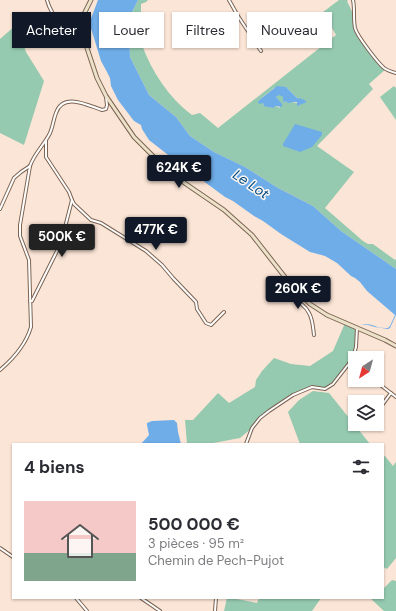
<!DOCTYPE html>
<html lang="fr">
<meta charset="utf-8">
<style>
body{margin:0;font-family:"DM Sans",sans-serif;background:#f2f2f3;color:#2b2b33;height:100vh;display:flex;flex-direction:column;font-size:15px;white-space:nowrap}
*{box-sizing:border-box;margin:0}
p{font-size:13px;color:#7c7c81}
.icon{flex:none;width:22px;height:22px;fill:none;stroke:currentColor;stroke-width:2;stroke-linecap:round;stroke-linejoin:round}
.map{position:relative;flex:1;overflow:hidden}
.side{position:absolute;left:12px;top:443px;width:372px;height:156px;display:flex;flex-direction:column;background:#fff;border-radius:0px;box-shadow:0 1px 3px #0004}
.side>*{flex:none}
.top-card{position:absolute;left:12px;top:12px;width:372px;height:36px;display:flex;gap:8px}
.needle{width:26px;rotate:216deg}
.buttons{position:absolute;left:348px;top:351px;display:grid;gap:8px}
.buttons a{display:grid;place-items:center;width:36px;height:36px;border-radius:0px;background:#fff;box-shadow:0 1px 3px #0004;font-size:20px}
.price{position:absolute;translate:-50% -34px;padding:0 9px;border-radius:4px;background:#111827;color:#fff;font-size:13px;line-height:26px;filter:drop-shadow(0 1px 2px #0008)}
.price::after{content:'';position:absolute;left:50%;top:24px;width:12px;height:9px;margin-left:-6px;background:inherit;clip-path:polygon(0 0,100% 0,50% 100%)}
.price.on{background:#222;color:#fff}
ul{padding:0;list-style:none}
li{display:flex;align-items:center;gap:12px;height:100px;padding:0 12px}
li+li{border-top:1px solid #e1e1e2}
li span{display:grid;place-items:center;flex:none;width:112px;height:80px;border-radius:0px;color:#555}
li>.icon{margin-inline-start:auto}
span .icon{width:48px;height:48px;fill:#fffc;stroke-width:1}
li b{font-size:17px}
h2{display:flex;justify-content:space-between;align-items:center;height:48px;padding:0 12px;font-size:17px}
.tag{padding:0 14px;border-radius:0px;background:#fff;box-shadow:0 1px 3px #0004;font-size:14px;line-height:36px}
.tag.on{background:#111827;color:#fff}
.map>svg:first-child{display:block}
</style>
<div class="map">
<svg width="396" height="611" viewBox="0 0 396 611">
<rect width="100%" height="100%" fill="#fbe5d6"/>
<g fill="#95cab0" fill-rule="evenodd">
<path d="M 138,0 L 148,0 L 146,2 L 141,4 L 141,14 L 136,24 C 138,31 139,39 142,45 C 152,72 169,98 192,115 L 200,113 L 218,128 L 336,35 L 323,12 L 339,0 L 348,0 L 347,1 L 354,16 L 354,29 L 386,69 L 369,84 L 373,89 L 317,146 L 354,172 L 325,208 L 363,241 L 368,244 L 373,244 L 395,260 L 396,259 L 396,269 L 341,231 L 313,206 L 278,188 L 245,167 L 214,152 L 190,136 L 176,117 L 149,95 L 130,57 L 129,31 L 130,16 ZM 286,87 L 297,98 L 306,102 L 298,105 L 297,103 L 286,101 L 284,103 L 283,101 L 283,97 C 281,94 279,95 276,96 L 280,108 L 276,106 L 272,108 L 269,106 L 264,106 L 263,103 L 258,101 L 274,88 Z"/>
<path d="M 16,25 L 26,52 L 44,81 L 24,145 L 0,133 L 0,39 Z"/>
<path d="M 394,86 L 396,88 L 396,120 L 380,97 Z"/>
<path d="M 345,323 L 357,328 L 356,347 L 351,361 L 333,384 L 325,389 L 312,387 L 293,395 L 260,418 L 252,428 L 240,438 L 208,444 L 187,444 L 185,420 L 193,420 L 218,393 L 229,403 L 255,387 L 256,380 L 262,371 L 274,358 L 291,364 L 310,366 L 333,351 Z"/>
<path d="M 313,391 L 329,393 L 370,444 L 300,444 L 288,412 L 299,400 Z"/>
<path d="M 385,456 L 393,466 L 396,462 L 396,558 L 387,569 L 383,567 L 383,457 Z"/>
<path d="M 392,580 L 396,581 L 396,611 L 384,611 L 370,598 L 383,598 L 383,589 Z"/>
<path d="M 227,598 L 232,598 L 257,603 L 259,598 L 321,598 L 312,611 L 224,611 Z"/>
</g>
<g fill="#6fade9">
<path d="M 98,0 L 138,0 L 130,16 L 129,31 L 130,57 L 149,95 L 176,117 L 190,136 L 214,152 L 245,167 L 278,188 L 313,206 L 341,231 L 396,269 L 396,315 L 390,328 L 388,329 C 384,328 379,328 375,327 C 368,325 366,324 359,325 C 365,323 369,324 375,326 C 379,328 384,328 388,328 L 390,326 L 395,315 L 367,291 L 360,282 L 355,278 L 351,276 L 337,263 L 325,256 L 314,253 L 310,252 L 281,234 L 263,221 L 254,216 L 233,201 L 225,197 L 202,180 L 195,176 L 149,140 L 142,129 L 141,125 L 134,121 L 118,100 L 111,86 L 110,78 L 107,72 L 101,61 L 90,25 L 90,21 Z"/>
<path d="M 277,86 L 286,87 L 297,98 L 303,99 L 307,102 L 297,106 L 297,102 L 293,102 L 288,103 L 286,101 L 284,103 L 283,101 L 283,97 L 279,95 L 276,97 L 282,104 L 282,107 L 276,106 L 273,108 L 264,106 L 263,103 L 259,104 L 258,101 Z"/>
<path d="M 295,124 L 322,132 L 322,135 L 312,147 L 300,152 L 283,146 L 283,144 Z"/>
<path d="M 174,420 L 177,423 L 178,432 L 181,444 L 141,444 L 149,435 L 147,425 L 147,423 L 152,421 Z"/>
</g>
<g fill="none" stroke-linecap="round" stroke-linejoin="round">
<defs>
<g id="street">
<path d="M 47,0 L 49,6 L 53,14 L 60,20 L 69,27 L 80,27"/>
<path d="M 229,0 L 238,16 L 261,51"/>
<path d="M 353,0 C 355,9 353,18 355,28 C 357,36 378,63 384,68 C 388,71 392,72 396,73"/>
<path d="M 72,200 L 74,204 L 91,220 L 101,223 L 146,251 L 162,265 L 173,278 L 196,302 L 197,309 L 206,323 L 211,325 L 224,312"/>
<path d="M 0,209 L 14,178 L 21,172 L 30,166"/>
<path d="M 292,287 C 294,304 304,302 309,313 C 313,320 313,328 314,335"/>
<path d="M 30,301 L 32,301 L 61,243 L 72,200 L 69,192 L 46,157 L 46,141"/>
<path d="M 376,358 L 378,356"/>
<path d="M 349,363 L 355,367"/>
<path d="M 0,370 C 13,359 26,344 31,327 L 29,260 L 20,236 L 20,225 L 30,166 C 34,154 43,146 49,135 C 53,128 53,120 56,113 C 63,92 87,105 102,110 L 106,109 L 107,105 L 106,97"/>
<path d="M 374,380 L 396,397"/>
<path d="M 377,412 L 391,393"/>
<path d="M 246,444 L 252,428 L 260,418 L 269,411 L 293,395 L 312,387 L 325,389 L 333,384 L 351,361 L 354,354 L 356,347 L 357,328"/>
<path d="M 0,548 L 13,557"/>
<path d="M 76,598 L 87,611"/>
<path d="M 141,598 L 160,611"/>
<path d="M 215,611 L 216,598"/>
</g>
<path id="secondary" d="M 91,0 L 83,16 L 80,27 L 97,78 L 106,96 L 134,137 L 167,170 L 186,184 L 224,210 L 252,235 L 292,286 L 310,304 L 327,315 L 385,340 L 396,346"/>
</defs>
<use href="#street" stroke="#7c6453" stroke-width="4"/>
<use href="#secondary" stroke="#7c6453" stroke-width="5"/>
<use href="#street" stroke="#fff" stroke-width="2"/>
<use href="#secondary" stroke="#ece1c9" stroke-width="3"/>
</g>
<g text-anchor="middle" stroke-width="3" stroke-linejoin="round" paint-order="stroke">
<g font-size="14" font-style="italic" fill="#034c83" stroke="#fbf6f2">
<text transform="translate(251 184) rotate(34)" y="5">Le Lot</text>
</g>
</g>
</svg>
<div class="buttons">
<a><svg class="needle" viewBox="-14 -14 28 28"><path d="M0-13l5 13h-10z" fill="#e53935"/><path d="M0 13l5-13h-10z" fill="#7c7c81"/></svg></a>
<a><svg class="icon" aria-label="layers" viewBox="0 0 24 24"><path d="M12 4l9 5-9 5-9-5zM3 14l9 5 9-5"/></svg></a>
</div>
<b class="price" style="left:179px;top:189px">624K €</b>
<b class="price" style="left:156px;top:251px">477K €</b>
<b class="price on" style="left:62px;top:258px">500K €</b>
<b class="price" style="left:298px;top:310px">260K €</b>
<div class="top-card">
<a class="tag on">Acheter</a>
<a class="tag">Louer</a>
<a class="tag">Filtres</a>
<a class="tag">Nouveau</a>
</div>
<section class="side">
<h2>4 biens<svg class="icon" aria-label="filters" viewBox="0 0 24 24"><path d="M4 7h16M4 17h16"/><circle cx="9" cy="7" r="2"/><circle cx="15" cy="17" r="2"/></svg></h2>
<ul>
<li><span style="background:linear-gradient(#f6c9c9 65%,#7fa58c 0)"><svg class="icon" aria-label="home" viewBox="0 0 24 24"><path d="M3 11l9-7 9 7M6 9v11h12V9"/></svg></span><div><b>500 000 €</b><p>3 pièces · 95 m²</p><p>Chemin de Pech-Pujot</p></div></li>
</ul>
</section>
</div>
